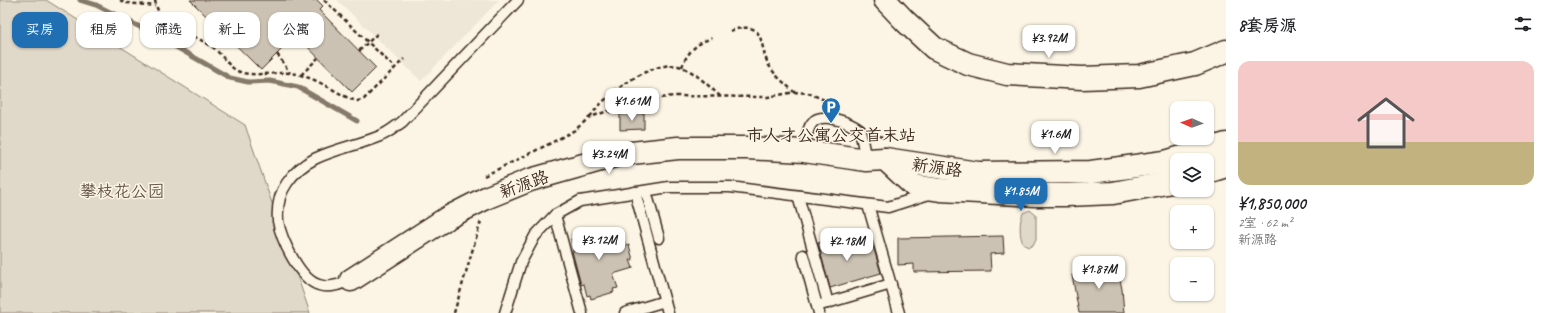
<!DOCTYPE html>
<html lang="zh">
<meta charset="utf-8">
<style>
body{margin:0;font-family:Caveat,"LXGW WenKai TC",sans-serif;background:#f6f6f6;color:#202124;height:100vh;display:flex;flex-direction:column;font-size:15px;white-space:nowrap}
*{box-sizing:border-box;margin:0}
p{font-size:13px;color:#757577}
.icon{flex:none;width:22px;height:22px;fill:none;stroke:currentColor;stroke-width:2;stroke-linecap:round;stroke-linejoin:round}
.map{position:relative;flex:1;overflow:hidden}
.details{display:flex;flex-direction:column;background:#fff;width:320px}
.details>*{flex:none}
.top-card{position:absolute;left:12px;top:12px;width:380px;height:36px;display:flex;gap:8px}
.needle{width:26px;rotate:272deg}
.tools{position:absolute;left:1170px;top:101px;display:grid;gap:8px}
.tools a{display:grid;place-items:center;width:44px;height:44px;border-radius:8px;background:#fff;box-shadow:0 1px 3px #0004;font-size:20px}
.price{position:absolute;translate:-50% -34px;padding:0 9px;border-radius:8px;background:#fff;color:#222;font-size:13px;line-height:26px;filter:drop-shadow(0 1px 2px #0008)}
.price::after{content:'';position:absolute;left:50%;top:24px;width:12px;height:9px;margin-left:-6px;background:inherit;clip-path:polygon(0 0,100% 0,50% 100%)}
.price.selected{background:#1f6fb2;color:#fff}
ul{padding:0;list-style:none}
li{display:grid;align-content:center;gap:8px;height:212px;padding:0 12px}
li+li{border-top:1px solid #e0e0e0}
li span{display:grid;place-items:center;height:124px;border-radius:12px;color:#555}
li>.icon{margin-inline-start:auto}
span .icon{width:72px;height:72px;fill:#fffc;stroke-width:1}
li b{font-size:17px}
h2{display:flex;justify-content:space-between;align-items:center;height:48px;padding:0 12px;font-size:17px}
.pill{padding:0 14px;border-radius:12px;background:#fff;box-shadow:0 1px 3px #0004;font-size:14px;line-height:36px}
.pill.selected{background:#1f6fb2;color:#fff}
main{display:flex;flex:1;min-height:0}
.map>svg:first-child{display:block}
</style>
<main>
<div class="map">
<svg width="1226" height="313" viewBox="0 0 1226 313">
<rect width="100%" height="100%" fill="#fcf5e5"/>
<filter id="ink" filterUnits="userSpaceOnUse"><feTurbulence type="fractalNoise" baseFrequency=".025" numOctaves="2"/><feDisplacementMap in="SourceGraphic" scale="8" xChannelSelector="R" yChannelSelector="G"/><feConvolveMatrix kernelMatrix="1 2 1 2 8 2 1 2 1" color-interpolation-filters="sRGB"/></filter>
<g filter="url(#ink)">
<path fill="#eee6d6" d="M 337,0 L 499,0 L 421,81 Z"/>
<g fill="#e0d8c8" stroke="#8e8173">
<path d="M 0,0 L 46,0 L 245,125 L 310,313 L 0,313 Z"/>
<path d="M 1030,210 L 1036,215 L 1036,239 L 1033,245 L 1029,247 L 1024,245 C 1019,238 1019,220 1023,213 Z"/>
</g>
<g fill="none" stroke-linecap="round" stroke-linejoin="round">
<path stroke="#85796b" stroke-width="5" d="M 80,0 L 96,5 L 150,32 L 230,78 L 248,82 L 270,81 L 298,87 L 357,121"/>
</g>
<g fill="#ccc2b3" stroke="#3b2a1e">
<path d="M 190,0 L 317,0 L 323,6 L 319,10 L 376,68 L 352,92 L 296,35 L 261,70 Z"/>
<path d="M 644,113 L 644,129 L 620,130 L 620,114 Z"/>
<path d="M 595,228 L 596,231 L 600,229 L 604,243 L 623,238 L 626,246 L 629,245 L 633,260 L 630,260 L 633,268 L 613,274 L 618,288 L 613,289 L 614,292 L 591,299 L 590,295 L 587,296 L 584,284 L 581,285 L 572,251 L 574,251 L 571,239 L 573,238 L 572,234 Z"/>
<path d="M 844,235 L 849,254 L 873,246 L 881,273 L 830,288 L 818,243 Z"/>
<path d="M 1003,236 L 1004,253 L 990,254 L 991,271 L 914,272 L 914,264 L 898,265 L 898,238 Z"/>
<path d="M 1116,261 L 1122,289 L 1124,313 L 1079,313 L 1072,275 Z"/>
</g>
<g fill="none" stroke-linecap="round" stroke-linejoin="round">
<defs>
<g id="service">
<path d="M 804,151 C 806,143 806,130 812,123 C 822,111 850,123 860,130 L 866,160"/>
<path d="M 646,191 L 659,238"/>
<path d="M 635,192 L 668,313"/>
<path d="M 798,196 L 828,303"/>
<path d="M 868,205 L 899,313"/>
<path d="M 555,215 L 582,313"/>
<path d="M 803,255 L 819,313"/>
<path d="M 351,280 C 342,284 329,289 319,285 C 300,280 281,239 278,221 C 277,208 279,194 287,183 C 308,151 347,150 380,136 C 388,133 395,127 402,122 L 518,0"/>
<path d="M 817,306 L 891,284"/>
<path d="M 505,313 L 521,262 L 535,236 L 555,215 L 580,201 L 669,187 L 730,187 L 888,207 L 929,194"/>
<path d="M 625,313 L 665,301"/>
</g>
<g id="tertiary">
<path d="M 885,0 L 905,21 L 934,48 L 968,64 L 1007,74 L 1082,78 L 1139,76 L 1195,64 L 1226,51"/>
<path d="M 885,159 L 914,186 L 940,190 L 1036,195 L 1067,195 L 1113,193 L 1177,181"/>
<path d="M 1207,172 L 1226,166"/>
<path d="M 351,280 L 447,218 L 488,197 L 530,180 L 622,154 L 678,148 L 746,148 L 804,151 L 866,160 L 885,159 L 978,173 L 1091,172 L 1165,162 L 1226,144"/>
</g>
</defs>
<use href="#service" stroke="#3b2a1e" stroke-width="13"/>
<use href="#tertiary" stroke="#3b2a1e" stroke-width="25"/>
<g stroke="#3b2a1e" stroke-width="2.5" stroke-dasharray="4 3" stroke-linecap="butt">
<path d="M 120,0 L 127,3 L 155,6"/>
<path d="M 155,0 C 159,29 191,32 211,46 C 222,53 228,68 240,72 C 253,77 274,72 289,73 C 311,75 331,89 350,99 L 358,101 L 364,99 L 404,59"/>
<path d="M 324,0 L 395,68"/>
<path d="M 730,31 C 769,18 757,47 770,67 C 776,77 786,84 794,92"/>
<path d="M 359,51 L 377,34"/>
<path d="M 277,54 L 290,73"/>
<path d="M 682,67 C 687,52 697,43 712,38"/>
<path d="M 301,75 L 318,58"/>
<path d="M 638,111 L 640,111 L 645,101"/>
<path d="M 609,112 L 626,111"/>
<path d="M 590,117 C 604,95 654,57 682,67 C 695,72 711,88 721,97"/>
<path d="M 874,132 L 882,137"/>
<path d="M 484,176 L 551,143 L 575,130 L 590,117 L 633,103 L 673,96 L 768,97 L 795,92 L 808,93 L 837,105"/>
<path d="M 454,313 L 481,221"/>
</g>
<use href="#service" stroke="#fcf5e5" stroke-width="10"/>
<use href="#tertiary" stroke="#fcf5e5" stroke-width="22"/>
</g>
</g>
<defs>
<symbol id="parking-pin" viewBox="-11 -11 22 30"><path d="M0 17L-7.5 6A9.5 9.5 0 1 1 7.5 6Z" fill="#1f6fb2" stroke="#fcf5e5"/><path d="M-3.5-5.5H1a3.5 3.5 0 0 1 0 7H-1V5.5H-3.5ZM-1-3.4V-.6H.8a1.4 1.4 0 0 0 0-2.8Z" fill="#fff"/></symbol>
</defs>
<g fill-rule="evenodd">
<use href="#parking-pin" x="820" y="96" width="22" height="30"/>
</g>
<g text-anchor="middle" stroke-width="3" stroke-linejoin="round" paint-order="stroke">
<g font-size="17" fill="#3b2a1e" stroke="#fcf5e5">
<text x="831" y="141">市人才公寓公交首末站</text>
</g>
<g font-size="17" fill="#3b2a1e" stroke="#fcf5e5">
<text transform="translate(937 167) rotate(8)" y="6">新源路</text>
<text transform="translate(524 184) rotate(-20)" y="6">新源路</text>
</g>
<g font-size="17" fill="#645648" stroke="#fcf5e5">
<text x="122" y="197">攀枝花公园</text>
</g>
</g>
</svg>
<div class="tools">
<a><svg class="needle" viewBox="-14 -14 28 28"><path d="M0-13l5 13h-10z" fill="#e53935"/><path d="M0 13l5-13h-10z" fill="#757577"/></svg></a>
<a><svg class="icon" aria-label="layers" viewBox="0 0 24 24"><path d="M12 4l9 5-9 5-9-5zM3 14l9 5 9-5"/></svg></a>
<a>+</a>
<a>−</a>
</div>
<b class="price" style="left:1049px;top:59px">¥3.92M</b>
<b class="price" style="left:632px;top:122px">¥1.61M</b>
<b class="price" style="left:1055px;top:155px">¥1.6M</b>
<b class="price" style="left:609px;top:175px">¥3.24M</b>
<b class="price selected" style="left:1021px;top:212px">¥1.85M</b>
<b class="price" style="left:599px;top:261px">¥3.12M</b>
<b class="price" style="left:847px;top:262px">¥2.18M</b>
<b class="price" style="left:1099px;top:290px">¥1.87M</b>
<div class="top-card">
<a class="pill selected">买房</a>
<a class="pill">租房</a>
<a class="pill">筛选</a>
<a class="pill">新上</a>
<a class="pill">公寓</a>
</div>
</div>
<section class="details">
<h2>8套房源<svg class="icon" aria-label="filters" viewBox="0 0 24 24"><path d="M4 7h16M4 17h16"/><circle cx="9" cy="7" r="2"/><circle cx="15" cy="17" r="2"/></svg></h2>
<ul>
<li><span style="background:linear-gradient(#f6c9c9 65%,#c2b280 0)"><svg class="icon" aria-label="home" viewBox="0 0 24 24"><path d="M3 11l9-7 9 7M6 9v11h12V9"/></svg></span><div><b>¥1,850,000</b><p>2室 · 62 m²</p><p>新源路</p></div></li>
</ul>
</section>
</main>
